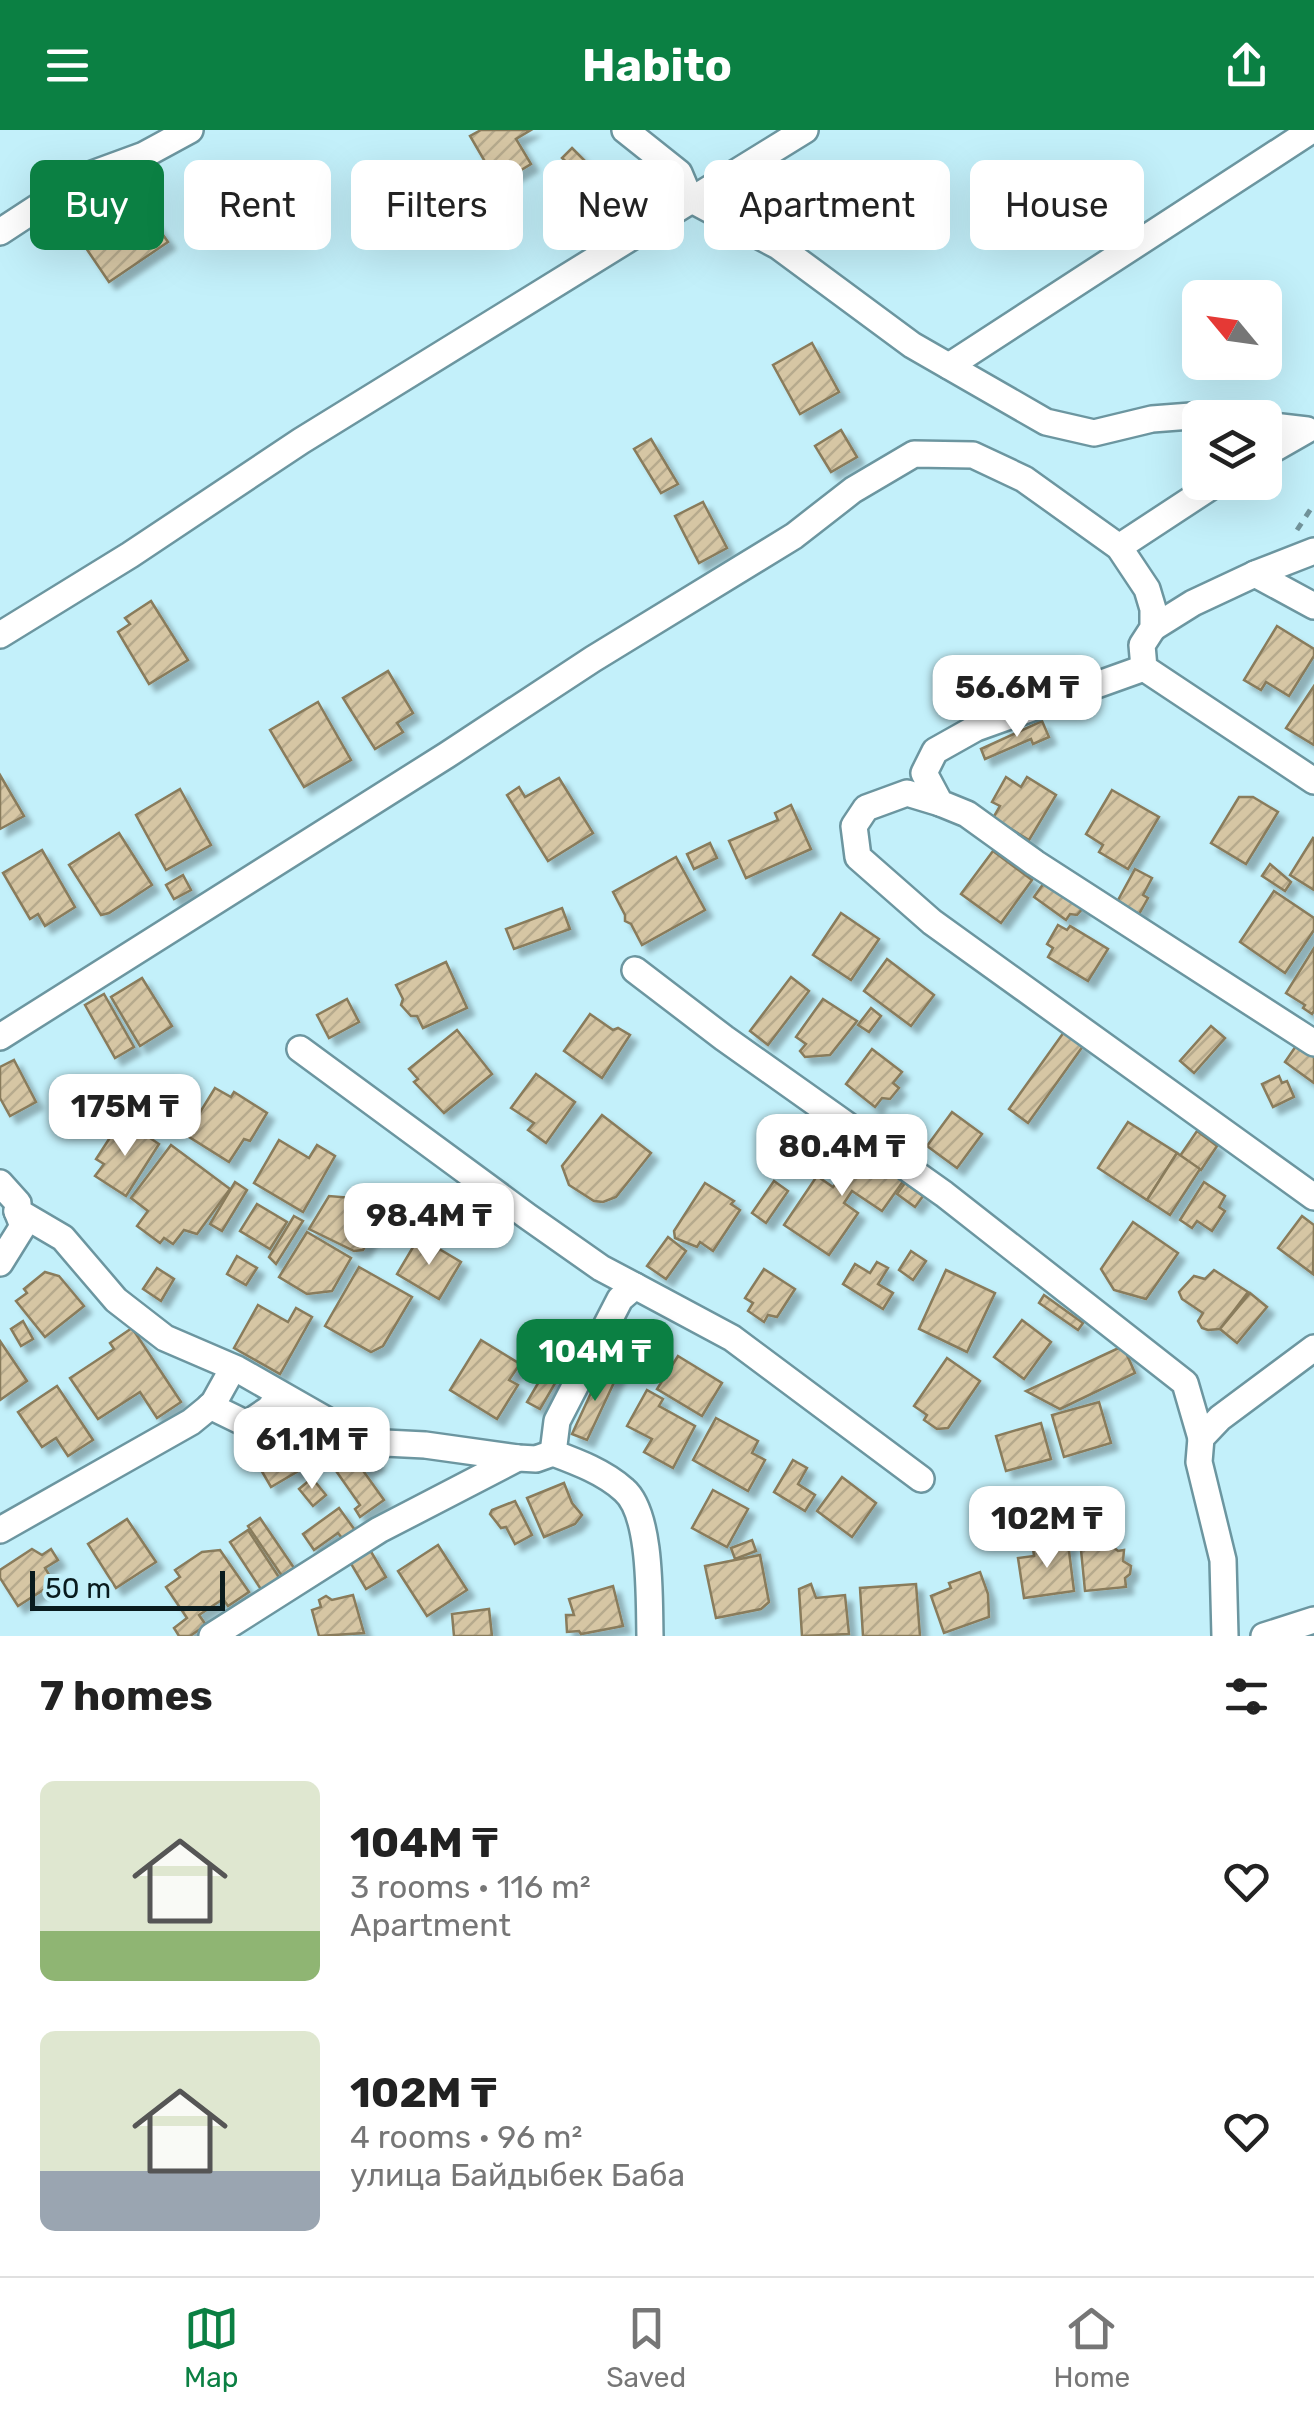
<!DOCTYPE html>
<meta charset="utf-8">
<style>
body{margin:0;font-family:Rubik,sans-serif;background:#f2f2f2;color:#222;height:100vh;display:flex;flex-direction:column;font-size:38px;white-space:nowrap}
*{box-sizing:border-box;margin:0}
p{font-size:32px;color:#767676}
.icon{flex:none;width:55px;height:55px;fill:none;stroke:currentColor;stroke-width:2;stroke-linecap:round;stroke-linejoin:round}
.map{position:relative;height:1506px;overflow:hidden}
.drawer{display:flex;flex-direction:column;background:#fff;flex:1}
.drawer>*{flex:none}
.banner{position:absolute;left:30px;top:30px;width:1255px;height:90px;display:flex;gap:20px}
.needle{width:65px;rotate:299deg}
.buttons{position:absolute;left:1182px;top:150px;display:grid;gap:20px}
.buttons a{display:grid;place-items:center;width:100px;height:100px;border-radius:15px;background:#fff;box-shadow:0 10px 40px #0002;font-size:50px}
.scale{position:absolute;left:30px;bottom:25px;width:195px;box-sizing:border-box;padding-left:10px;border:5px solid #091b1e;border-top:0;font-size:28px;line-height:35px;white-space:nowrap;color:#091b1e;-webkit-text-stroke:8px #c3f0fa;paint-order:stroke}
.price{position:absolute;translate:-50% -85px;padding:0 22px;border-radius:20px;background:#fff;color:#222;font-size:32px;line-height:65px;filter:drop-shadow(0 2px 5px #0008)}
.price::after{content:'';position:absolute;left:50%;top:60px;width:30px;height:22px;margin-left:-15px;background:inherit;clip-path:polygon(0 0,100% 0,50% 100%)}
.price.selected{background:#0b8043;color:#fff}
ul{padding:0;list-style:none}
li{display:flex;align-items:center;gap:30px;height:250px;padding:0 40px}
li span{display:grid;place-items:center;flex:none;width:280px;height:200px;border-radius:15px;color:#555}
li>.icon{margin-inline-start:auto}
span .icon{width:120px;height:120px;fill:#fffc;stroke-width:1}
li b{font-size:42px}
h2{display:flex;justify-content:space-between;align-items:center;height:120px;padding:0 40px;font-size:42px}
.tag{padding:0 35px;border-radius:15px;background:#fff;box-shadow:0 10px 40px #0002;font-size:35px;line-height:90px}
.tag.selected{background:#0b8043;color:#fff}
header{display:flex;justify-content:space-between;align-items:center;height:130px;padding:0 40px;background:#0b8043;color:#fff;font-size:45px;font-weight:700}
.menu{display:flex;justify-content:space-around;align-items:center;height:140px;border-top:2px solid #e0e0e0;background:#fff;font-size:28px;color:#767676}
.menu a{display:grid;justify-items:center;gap:5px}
.menu .selected{color:#0b8043}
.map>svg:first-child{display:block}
</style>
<header><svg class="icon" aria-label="menu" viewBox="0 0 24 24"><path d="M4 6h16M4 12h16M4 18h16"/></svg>Habito<svg class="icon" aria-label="share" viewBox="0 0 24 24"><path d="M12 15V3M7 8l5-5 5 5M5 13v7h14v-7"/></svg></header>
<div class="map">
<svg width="1314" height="1506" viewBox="0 0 1314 1506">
<defs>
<pattern id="building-hatch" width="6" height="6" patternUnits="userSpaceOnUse" patternTransform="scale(2.5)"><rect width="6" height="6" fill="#d6c6a4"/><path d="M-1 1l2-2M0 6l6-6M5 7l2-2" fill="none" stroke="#b6aa8d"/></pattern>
<filter id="shadow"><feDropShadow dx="7" dy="7" stdDeviation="2.5" flood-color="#0004"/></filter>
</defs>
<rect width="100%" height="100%" fill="#c3f0fa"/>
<g fill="url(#building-hatch)" stroke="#897b5b" stroke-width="2.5" filter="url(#shadow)">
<path d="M 481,0 L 531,0 L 516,9 L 531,34 L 498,54 L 470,6 Z"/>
<path d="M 572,18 L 586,32 L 576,41 L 562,28 Z"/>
<path d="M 105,65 L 124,94 L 145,79 L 168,112 L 109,152 L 67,90 Z"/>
<path d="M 812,213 L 839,262 L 800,284 L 773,235 Z"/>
<path d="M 841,300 L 857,327 L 831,342 L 815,316 Z"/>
<path d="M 651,309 L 678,354 L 661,363 L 634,319 Z"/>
<path d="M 703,372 L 727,418 L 699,433 L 675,386 Z"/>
<path d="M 151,471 L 188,530 L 149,554 L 118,502 L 130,494 L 125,488 Z"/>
<path d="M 1277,496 L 1314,519 L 1314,526 L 1289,566 L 1266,552 L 1261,560 L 1244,550 Z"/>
<path d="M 388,541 L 413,583 L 397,593 L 403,602 L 375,619 L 343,568 Z"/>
<path d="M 1314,556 L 1314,615 L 1286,598 Z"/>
<path d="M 318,572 L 351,630 L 304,657 L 270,600 Z"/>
<path d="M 1042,591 L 1049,607 L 1033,614 L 1031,609 L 985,629 L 981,619 Z"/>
<path d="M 0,645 L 24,686 L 0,699 Z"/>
<path d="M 1006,647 L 1021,657 L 1027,647 L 1056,665 L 1029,710 L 993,688 L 1000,676 L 992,672 Z"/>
<path d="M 559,648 L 593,703 L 548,731 L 507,665 L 519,657 L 525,667 Z"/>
<path d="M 180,659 L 211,715 L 166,740 L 136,685 Z"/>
<path d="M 1112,660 L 1159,687 L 1128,739 L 1099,722 L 1103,715 L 1086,704 Z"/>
<path d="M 1239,667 L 1253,667 L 1278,682 L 1246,734 L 1211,713 Z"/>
<path d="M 791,675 L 811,719 L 746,748 L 729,711 L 778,690 L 775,683 Z"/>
<path d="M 119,703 L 152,755 L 109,783 L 101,785 L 69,735 Z"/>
<path d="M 1313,708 L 1314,709 L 1314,760 L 1290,745 Z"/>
<path d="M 710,713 L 717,728 L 694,739 L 687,724 Z"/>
<path d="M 42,720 L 75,777 L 45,796 L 38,784 L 30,789 L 3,743 Z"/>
<path d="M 993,721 L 1032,750 L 1001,793 L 961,764 Z"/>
<path d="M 676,727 L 705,780 L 642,815 L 631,794 L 625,791 L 625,785 L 613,762 Z"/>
<path d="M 1270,734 L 1291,752 L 1285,761 L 1262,746 Z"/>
<path d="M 1135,739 L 1152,748 L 1143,765 L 1148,768 L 1139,784 L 1117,772 Z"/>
<path d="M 183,745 L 191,760 L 174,769 L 166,755 Z"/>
<path d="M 1046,750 L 1084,777 L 1077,785 L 1070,784 L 1066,790 L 1034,767 Z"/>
<path d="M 1274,761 L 1314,788 L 1314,800 L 1285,843 L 1240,812 Z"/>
<path d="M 562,778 L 570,799 L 514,819 L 506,799 Z"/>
<path d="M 841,783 L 879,809 L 851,850 L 813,825 Z"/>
<path d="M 1058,795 L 1067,800 L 1070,796 L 1108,819 L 1088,851 L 1048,827 L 1053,818 L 1047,814 Z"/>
<path d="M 1314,818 L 1314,881 L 1312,884 L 1303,878 L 1305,875 L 1286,863 Z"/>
<path d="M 887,829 L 934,865 L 911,896 L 864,861 Z"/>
<path d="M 446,832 L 467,878 L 423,898 L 417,886 L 411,886 L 401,875 L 403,869 L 396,855 Z"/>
<path d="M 791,847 L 809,861 L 768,915 L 750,901 Z"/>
<path d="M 142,848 L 172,896 L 140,916 L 111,867 Z"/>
<path d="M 104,864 L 134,917 L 115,928 L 85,875 Z"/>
<path d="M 347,869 L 359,892 L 329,908 L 317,885 Z"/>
<path d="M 823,869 L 857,891 L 830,925 L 805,927 L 800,921 L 806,914 L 796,907 Z"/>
<path d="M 871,878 L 881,886 L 869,902 L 858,895 Z"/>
<path d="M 590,884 L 613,900 L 618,898 L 630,905 L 602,948 L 564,921 Z"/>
<path d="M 1211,896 L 1225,908 L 1194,943 L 1180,931 Z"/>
<path d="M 457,900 L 492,944 L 444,983 L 414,952 L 418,949 L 409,939 Z"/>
<path d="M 1064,902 L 1083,916 L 1028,993 L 1009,979 Z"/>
<path d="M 1298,913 L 1314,926 L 1314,953 L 1285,932 Z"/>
<path d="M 872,919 L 902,942 L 893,953 L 899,958 L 890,969 L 882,968 L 875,977 L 846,954 Z"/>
<path d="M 14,930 L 36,972 L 10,986 L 0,968 L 0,937 Z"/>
<path d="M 536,944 L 575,972 L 546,1013 L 528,1000 L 534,993 L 511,978 Z"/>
<path d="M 1279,946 L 1282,953 L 1287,951 L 1294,967 L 1273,977 L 1262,954 Z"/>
<path d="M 215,958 L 231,967 L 234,962 L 267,983 L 250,1011 L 244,1009 L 229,1032 L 186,1005 Z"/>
<path d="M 952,982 L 982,1004 L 957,1038 L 927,1016 Z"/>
<path d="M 602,985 L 651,1023 L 616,1067 L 603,1072 L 594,1071 L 569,1055 L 562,1036 Z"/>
<path d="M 1128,992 L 1177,1023 L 1147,1070 L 1098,1038 Z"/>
<path d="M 129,994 L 159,1014 L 126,1066 L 95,1046 L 104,1034 L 96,1029 L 111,1006 L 120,1008 Z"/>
<path d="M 1197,1001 L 1217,1016 L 1201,1040 L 1180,1026 Z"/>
<path d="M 279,1010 L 309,1028 L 317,1015 L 335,1026 L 303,1082 L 254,1053 Z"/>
<path d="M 171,1015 L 230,1059 L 197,1104 L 184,1100 L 173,1114 L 164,1108 L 160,1113 L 137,1096 L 148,1081 L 131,1068 Z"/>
<path d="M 852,1015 L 904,1050 L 882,1081 L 852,1061 L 844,1073 L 858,1083 L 829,1125 L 784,1095 L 817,1046 L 833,1057 L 837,1052 L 831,1047 Z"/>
<path d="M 1177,1023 L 1200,1039 L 1170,1085 L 1147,1070 Z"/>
<path d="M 774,1051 L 788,1061 L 766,1093 L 752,1083 Z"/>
<path d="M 235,1052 L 247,1060 L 222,1101 L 210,1094 Z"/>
<path d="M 1204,1052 L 1225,1066 L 1219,1077 L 1225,1081 L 1212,1101 L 1197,1091 L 1192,1098 L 1180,1090 Z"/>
<path d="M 705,1053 L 734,1071 L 731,1074 L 740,1080 L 713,1121 L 700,1112 L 697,1117 L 675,1108 L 674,1101 Z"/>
<path d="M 905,1053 L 923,1066 L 915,1077 L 897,1064 Z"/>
<path d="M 367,1064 L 378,1071 L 374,1078 L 376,1084 L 382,1087 L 363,1120 L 354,1121 L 309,1099 L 329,1066 L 364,1069 Z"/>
<path d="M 257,1074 L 287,1092 L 270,1119 L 240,1101 Z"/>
<path d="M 294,1086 L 303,1091 L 276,1134 L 269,1127 Z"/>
<path d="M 1302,1086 L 1314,1095 L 1313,1144 L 1278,1118 Z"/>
<path d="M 1133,1092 L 1178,1123 L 1146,1169 L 1114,1160 L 1101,1139 Z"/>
<path d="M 307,1102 L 351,1128 L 332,1161 L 307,1164 L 279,1147 Z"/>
<path d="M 419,1107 L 461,1132 L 439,1169 L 397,1144 Z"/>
<path d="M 668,1107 L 686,1121 L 666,1149 L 647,1136 Z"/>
<path d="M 911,1121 L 926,1131 L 913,1150 L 899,1140 Z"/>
<path d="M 237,1126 L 257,1138 L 246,1155 L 227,1144 Z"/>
<path d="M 877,1132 L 888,1138 L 878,1154 L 893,1163 L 883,1179 L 843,1154 L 855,1134 L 870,1143 Z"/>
<path d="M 359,1137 L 412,1167 L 383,1216 L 371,1222 L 325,1196 Z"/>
<path d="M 157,1138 L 174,1149 L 161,1171 L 143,1159 Z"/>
<path d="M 764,1139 L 795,1159 L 777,1187 L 768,1185 L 764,1192 L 748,1181 L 753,1173 L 745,1168 Z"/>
<path d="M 946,1140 L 995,1163 L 967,1222 L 919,1199 Z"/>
<path d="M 1214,1140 L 1248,1162 L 1220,1199 L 1208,1200 L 1202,1198 L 1198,1191 L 1203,1183 L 1182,1169 L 1179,1162 L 1194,1146 L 1205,1149 Z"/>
<path d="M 45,1142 L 59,1146 L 84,1176 L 45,1207 L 16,1171 L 27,1163 L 24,1159 Z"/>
<path d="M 1250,1163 L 1267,1177 L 1237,1213 L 1220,1199 Z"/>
<path d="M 1044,1165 L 1083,1193 L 1078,1200 L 1039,1173 Z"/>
<path d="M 258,1175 L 288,1192 L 296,1178 L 312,1187 L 280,1244 L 234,1218 Z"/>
<path d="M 1022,1190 L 1051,1212 L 1024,1249 L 994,1227 Z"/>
<path d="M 23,1191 L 33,1209 L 21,1216 L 11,1199 Z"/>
<path d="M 132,1198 L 181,1272 L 157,1288 L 140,1262 L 98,1289 L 70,1248 L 114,1219 L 110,1213 Z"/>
<path d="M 481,1210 L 520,1234 L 509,1250 L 518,1255 L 497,1289 L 450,1260 Z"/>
<path d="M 0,1211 L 27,1251 L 0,1270 Z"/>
<path d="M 1123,1216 L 1135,1243 L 1060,1279 L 1026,1261 Z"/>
<path d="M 678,1226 L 722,1253 L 702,1286 L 657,1259 Z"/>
<path d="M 947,1228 L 980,1251 L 948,1298 L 937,1299 L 924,1290 L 927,1285 L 914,1276 Z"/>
<path d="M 603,1237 L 618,1244 L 587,1310 L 572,1304 Z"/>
<path d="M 544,1243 L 557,1250 L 540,1279 L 527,1272 Z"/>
<path d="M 57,1256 L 93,1310 L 68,1326 L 56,1308 L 42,1317 L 18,1282 Z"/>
<path d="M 647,1260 L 663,1269 L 659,1276 L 695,1296 L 673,1338 L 644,1322 L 652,1309 L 627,1296 Z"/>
<path d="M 1099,1272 L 1111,1313 L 1064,1327 L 1052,1285 Z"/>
<path d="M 716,1288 L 758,1311 L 752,1323 L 765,1330 L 748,1361 L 693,1330 Z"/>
<path d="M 284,1291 L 290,1295 L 312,1333 L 271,1357 L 250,1321 L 271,1309 L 270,1303 Z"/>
<path d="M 1041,1293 L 1051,1329 L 1006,1341 L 996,1306 Z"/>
<path d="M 369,1321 L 377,1333 L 364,1342 L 384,1370 L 360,1387 L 355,1379 L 360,1375 L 334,1338 L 348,1327 L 356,1330 Z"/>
<path d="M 793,1330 L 807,1338 L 798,1354 L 815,1365 L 805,1381 L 774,1362 Z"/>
<path d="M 842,1347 L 876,1373 L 852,1407 L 817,1381 Z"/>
<path d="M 312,1348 L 326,1365 L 313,1376 L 299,1359 Z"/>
<path d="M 564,1353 L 572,1373 L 582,1385 L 575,1394 L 544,1407 L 527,1368 Z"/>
<path d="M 713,1360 L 748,1379 L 727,1417 L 692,1398 Z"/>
<path d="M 515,1371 L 532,1405 L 515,1414 L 506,1397 L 501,1398 L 490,1384 L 492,1380 Z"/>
<path d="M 339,1378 L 357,1403 L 345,1412 L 338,1403 L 314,1420 L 303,1404 Z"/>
<path d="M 260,1388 L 294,1438 L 282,1446 L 248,1396 Z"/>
<path d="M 127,1389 L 156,1432 L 116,1458 L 88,1414 Z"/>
<path d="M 248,1400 L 284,1455 L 266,1467 L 230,1412 Z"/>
<path d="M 752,1410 L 756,1421 L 735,1429 L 731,1418 Z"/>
<path d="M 1068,1413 L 1074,1461 L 1024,1468 L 1018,1428 L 1034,1426 L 1033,1418 Z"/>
<path d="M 438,1415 L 467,1460 L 427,1486 L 398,1441 Z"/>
<path d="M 1096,1415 L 1112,1416 L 1118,1421 L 1124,1420 L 1123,1431 L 1131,1436 L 1130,1444 L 1125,1448 L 1126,1457 L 1085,1461 L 1081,1420 L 1098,1419 Z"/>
<path d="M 32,1419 L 42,1425 L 51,1419 L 58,1430 L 45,1438 L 54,1453 L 18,1476 L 0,1448 L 0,1440 Z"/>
<path d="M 220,1420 L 249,1462 L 228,1476 L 223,1469 L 199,1485 L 206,1495 L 190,1506 L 179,1506 L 174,1498 L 187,1488 L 166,1457 L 180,1447 L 175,1440 L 202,1422 Z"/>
<path d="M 370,1420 L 386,1447 L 366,1459 L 350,1432 Z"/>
<path d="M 760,1425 L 769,1472 L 761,1479 L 716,1488 L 705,1436 Z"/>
<path d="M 980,1442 L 988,1464 L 989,1487 L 944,1503 L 931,1466 L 951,1458 L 949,1453 Z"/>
<path d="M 811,1454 L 816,1468 L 845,1465 L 849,1504 L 802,1506 L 799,1459 Z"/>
<path d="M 916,1454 L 920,1506 L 863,1506 L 860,1458 Z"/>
<path d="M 613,1456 L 623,1496 L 581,1504 L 579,1501 L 567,1502 L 566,1485 L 574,1485 L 569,1469 Z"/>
<path d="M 353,1465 L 364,1503 L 319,1506 L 312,1480 L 321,1477 L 319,1470 L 326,1466 L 332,1470 Z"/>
<path d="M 489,1479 L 492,1506 L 454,1506 L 452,1484 Z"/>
</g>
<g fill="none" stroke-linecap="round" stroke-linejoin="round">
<defs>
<g id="minor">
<path d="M 625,0 L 679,43 L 690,69 L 778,116 L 912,215 L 1046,292 L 1094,303 L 1152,289 L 1204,285 L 1221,288"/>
<path d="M 0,102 L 84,47 L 144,25 L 190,0"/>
<path d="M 949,236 L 1312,0"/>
<path d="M 1265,295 L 1307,300 L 1265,324"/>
<path d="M 1119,417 L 1218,352"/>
<path d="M 1255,444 L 1314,421"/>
<path d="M 1153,498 L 1193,473 L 1255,444 L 1314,476"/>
<path d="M 0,505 L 130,425 L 301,311 L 805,0"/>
<path d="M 1144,538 L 976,598 L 935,621 L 924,643 L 940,673 L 967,684 L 1035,733 L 1314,913"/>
<path d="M 940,673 L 907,663 L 866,678 L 854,696 L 858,727 L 932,792 L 1314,1067"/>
<path d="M 635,840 L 724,908 L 944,1064 L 1185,1253 L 1201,1308"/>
<path d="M 0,907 L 447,625 L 593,529 L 794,406 L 853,360 L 914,324 L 973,325 L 1024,349 L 1119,417 L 1147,459 L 1153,479 L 1153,498 L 1142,515 L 1144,538 L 1314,651"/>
<path d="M 300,919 L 527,1086 L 601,1138 L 635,1156"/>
<path d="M 0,1053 L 18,1073 L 17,1081 L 23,1096 L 0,1133"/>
<path d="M 17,1081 L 63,1108 L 116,1170 L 165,1208 L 237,1239 L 365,1312 L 425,1315 L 518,1328 L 536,1329 L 553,1323"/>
<path d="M 210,1276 L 247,1294 L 269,1279 L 280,1265"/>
<path d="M 0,1400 L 191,1292 L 213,1274 L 233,1238"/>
<path d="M 212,1506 L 379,1400 L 518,1328"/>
<path d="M 650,1506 C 649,1470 652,1384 624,1360 C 604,1342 577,1332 553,1323 L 557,1291 L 620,1169 L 635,1156 L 732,1208 L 921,1349"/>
<path d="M 1225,1506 L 1223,1430 L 1199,1332 L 1201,1308 L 1220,1288 L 1314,1218"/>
<path d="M 1264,1506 L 1314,1490"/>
</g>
</defs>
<use href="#minor" stroke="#6c96a0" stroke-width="30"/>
<path stroke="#72939a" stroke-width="5" stroke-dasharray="8 8" stroke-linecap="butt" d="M 1297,400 L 1314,374"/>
<use href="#minor" stroke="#fff" stroke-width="25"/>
</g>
</svg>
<div class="buttons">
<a><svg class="needle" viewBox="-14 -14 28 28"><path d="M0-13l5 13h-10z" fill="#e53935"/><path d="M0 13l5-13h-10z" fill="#767676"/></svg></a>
<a><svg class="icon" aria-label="layers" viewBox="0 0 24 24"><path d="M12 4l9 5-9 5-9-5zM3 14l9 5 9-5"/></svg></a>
</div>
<div class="scale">50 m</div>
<b class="price" style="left:1017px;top:610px">56.6M ₸</b>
<b class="price" style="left:125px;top:1029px">175M ₸</b>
<b class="price" style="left:842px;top:1069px">80.4M ₸</b>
<b class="price" style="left:429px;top:1138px">98.4M ₸</b>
<b class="price selected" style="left:595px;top:1274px">104M ₸</b>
<b class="price" style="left:312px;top:1362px">61.1M ₸</b>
<b class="price" style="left:1047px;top:1441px">102M ₸</b>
<div class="banner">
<a class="tag selected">Buy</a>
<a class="tag">Rent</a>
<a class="tag">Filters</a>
<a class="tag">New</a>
<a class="tag">Apartment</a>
<a class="tag">House</a>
</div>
</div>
<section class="drawer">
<h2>7 homes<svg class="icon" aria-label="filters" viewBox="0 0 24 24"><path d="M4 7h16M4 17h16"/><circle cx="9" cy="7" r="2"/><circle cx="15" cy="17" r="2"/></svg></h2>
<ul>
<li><span style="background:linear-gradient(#dfe7d0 75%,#8fb573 0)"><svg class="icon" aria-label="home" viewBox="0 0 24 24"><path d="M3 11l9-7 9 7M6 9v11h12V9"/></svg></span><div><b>104M ₸</b><p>3 rooms · 116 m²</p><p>Apartment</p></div><svg class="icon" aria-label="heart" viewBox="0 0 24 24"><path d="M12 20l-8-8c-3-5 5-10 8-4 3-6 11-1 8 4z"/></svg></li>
<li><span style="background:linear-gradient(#dfe7d0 70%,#9aa5b1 0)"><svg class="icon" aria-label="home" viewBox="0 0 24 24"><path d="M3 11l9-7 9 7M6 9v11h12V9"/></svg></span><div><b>102M ₸</b><p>4 rooms · 96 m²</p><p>улица Байдыбек Баба</p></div><svg class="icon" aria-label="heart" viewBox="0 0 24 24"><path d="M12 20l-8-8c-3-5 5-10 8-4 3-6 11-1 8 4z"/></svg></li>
</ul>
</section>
<nav class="menu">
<a class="selected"><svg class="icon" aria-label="map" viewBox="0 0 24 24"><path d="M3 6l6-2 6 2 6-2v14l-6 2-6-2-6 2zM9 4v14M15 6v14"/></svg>Map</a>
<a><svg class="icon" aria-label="saved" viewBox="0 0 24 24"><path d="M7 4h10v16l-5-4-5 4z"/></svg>Saved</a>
<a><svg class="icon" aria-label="home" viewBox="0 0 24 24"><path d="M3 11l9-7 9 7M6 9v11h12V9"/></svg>Home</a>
</nav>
